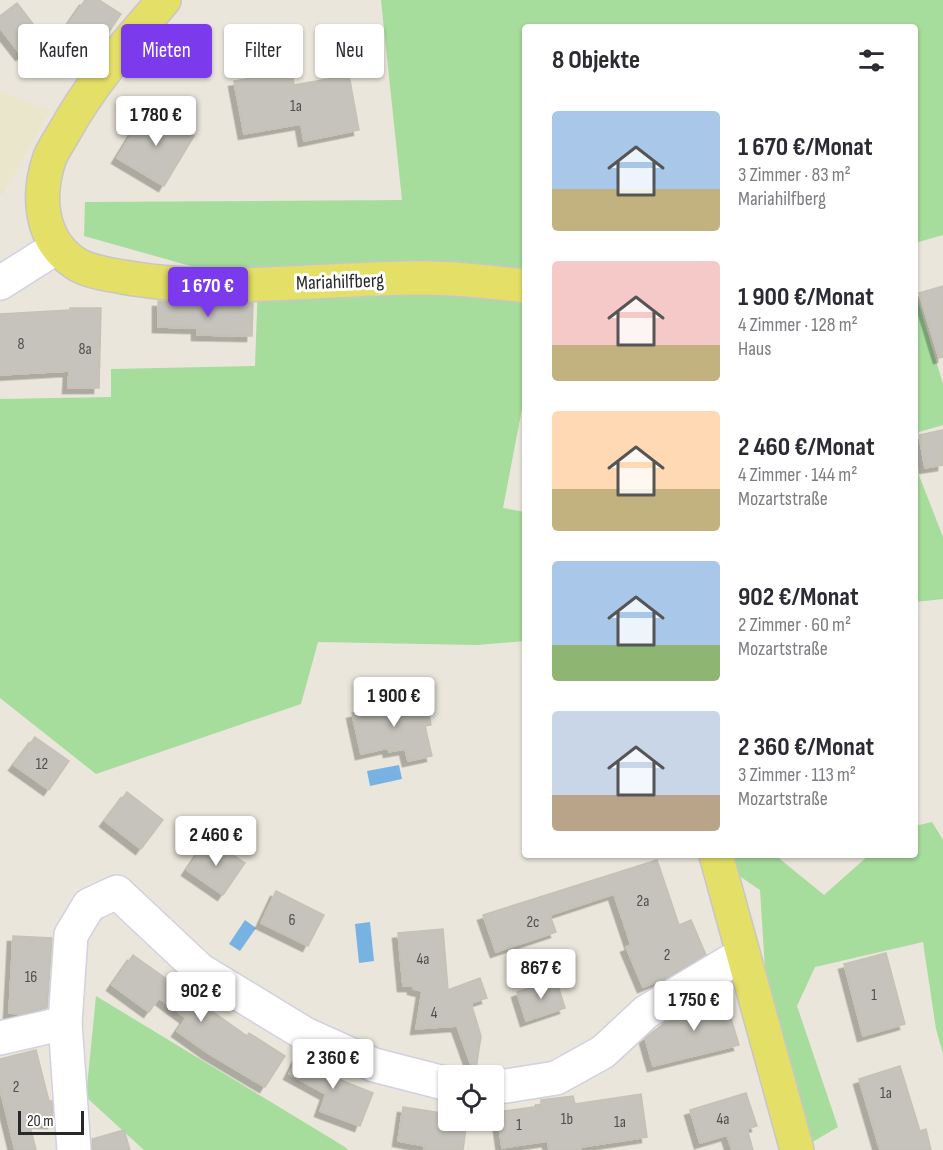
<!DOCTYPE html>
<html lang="de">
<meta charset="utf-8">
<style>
body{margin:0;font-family:"Sofia Sans Condensed",sans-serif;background:#f7f7f7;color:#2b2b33;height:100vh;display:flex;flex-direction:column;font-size:22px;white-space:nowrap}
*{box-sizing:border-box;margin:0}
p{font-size:20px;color:#7c7c81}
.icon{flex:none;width:33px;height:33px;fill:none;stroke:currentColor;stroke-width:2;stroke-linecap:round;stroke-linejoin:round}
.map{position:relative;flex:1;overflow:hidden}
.sheet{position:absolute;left:522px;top:24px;width:396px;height:834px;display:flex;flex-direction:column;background:#fff;border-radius:6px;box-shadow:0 2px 4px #0004}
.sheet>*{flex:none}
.top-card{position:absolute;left:18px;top:24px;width:414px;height:54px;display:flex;gap:12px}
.buttons{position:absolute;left:438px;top:1065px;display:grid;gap:12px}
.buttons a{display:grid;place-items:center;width:66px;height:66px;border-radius:6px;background:#fff;box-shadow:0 2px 4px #0004;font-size:30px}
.scale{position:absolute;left:18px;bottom:15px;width:66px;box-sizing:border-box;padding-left:6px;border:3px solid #282828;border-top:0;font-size:16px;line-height:21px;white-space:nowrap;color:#282828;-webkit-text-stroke:4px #fff;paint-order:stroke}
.price{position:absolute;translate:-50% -51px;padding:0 14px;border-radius:6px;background:#fff;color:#222;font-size:20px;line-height:39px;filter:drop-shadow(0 2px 3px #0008)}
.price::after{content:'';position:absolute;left:50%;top:36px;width:18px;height:14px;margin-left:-9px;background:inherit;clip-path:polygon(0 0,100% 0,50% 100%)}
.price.active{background:#7c3aed;color:#fff}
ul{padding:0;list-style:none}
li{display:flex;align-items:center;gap:18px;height:150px;padding:0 30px}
li span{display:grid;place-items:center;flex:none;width:168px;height:120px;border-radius:6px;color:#555}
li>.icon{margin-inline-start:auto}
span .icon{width:72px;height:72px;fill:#fffc;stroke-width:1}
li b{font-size:26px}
h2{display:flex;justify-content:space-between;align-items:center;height:72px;padding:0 30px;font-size:26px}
.chip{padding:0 21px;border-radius:6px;background:#fff;box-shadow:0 2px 4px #0004;font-size:21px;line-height:54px}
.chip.active{background:#7c3aed;color:#fff}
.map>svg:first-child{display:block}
</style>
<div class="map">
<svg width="943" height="1150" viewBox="0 0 943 1150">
<defs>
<filter id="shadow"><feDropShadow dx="-5.5" dy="5.5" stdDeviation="0" flood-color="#0004"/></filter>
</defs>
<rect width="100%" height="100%" fill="#eae6db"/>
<path fill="#eae6cc" d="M 0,92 L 50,110 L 3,194 L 0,195 Z"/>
<g fill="#a6dc9c">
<path d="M 381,0 L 943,0 L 943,235 L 915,243 L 915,27 L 525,27 L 525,393 L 503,508 L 525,512 L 525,641 L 477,645 L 318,642 L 301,704 L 96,774 L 0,698 L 0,399 L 111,397 L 111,369 L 255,366 L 258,285 L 84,236 L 85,202 L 402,200 Z"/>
<path d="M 915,291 L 943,384 L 943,425 L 919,432 L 915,442 Z"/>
<path d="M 915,465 L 943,537 L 943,599 L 915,602 Z"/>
<path d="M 932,822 L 943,840 L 943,1054 L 936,1029 L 923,942 L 815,967 L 797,1006 L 838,1127 L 809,1144 L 765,969 L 760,890 L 708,855 L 775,855 L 824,895 L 869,855 L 915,855 L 915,826 Z"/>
<path d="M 96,996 L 345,1147 L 348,1150 L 144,1150 L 86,1097 Z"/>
</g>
<g fill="#77b2e3">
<path d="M 399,765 L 402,779 L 370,786 L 367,771 Z"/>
<path d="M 245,920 L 256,928 L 240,951 L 229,944 Z"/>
<path d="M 370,922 L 374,961 L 359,963 L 355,924 Z"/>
</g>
<g fill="#c5c3bb" stroke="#c5c2b5" stroke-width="1.5" filter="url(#shadow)">
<path d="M 85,0 L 99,0 L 121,14 L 85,67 L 54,45 Z"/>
<path d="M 17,3 L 44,38 L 21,55 L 0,28 L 0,16 Z"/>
<path d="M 292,71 L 294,85 L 349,75 L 359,130 L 304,141 L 301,124 L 244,134 L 234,81 Z"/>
<path d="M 147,109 L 194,136 L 164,186 L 117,158 Z"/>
<path d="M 943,286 L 943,357 L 939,358 L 919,293 Z"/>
<path d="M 158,301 L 198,303 L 253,303 L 252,336 L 197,335 L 197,328 L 158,327 Z"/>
<path d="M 70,308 L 101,308 L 99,388 L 68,388 L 69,371 L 0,375 L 0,314 L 70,310 Z"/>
<path d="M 943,430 L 943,465 L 925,468 L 919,435 Z"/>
<path d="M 383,697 L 389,697 L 398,702 L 419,698 L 421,710 L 428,708 L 431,725 L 425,726 L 432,756 L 408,761 L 405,749 L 389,752 L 388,748 L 361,754 L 352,713 L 372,708 L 378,699 Z"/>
<path d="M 35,737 L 69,761 L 49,790 L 14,765 Z"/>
<path d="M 127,792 L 163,820 L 141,849 L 105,821 Z"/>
<path d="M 208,839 L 245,863 L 223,895 L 187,870 Z"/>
<path d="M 657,860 L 679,925 L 691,920 L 706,955 L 666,978 L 643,987 L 626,947 L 631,945 L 614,894 L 550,915 L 556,932 L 496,952 L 483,915 Z"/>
<path d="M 276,891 L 324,915 L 308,946 L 261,923 Z"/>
<path d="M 443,929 L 448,990 L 480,978 L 487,998 L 471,1003 L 481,1036 L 475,1076 L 457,1026 L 416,1029 L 422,991 L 413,989 L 413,986 L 403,986 L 398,933 Z"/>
<path d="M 13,936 L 52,938 L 47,1008 L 22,1014 L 9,1013 Z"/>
<path d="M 886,953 L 905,1024 L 863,1036 L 844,964 Z"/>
<path d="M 133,955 L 247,1036 L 249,1033 L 285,1056 L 265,1087 L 208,1053 L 177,1031 L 186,1018 L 159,998 L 149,1012 L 112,985 Z"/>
<path d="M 556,979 L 565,1008 L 526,1021 L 517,992 Z"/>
<path d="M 722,988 L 739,1045 L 653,1066 L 645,1038 L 666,1022 L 692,1015 L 690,1008 Z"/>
<path d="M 36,1050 L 49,1101 L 52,1101 L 53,1123 L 29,1122 L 36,1150 L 15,1150 L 0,1089 L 0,1059 Z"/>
<path d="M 300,1053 L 337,1069 L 333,1077 L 373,1093 L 360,1126 L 320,1111 L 326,1094 L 289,1074 Z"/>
<path d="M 900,1066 L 920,1131 L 926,1129 L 931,1150 L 880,1150 L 859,1079 Z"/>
<path d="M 746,1093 L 757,1126 L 747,1129 L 753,1150 L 732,1150 L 727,1135 L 700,1143 L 690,1110 Z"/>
<path d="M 641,1094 L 647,1137 L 581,1147 L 581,1150 L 549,1150 L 548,1141 L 502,1148 L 497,1112 L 541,1106 L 541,1100 L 573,1096 L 575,1104 Z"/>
<path d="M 403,1107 L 448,1114 L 448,1120 L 467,1120 L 463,1150 L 424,1150 L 425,1146 L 398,1141 Z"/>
<path d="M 124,1130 L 130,1150 L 93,1150 L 92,1139 Z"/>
</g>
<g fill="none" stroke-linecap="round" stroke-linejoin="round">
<defs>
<g id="minor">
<path d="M 0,283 L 57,247"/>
<path d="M 65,1023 L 74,1150"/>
<path d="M 0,1038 L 65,1023 L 71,935 L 89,905 L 117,892 L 200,970 L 305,1034 L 374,1065 L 448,1084"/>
<path d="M 494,1086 L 506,1086 L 556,1078 L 603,1052 L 646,1012 L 743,954"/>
</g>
<g id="major">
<path d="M 164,0 C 129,41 92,82 66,129 C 61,138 54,148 50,157 C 37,194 39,239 75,263 C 88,272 107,274 123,277 C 222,295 325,277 426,278 C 459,278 492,282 525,286"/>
<path d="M 716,855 L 797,1150"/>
</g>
</defs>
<use href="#minor" stroke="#d1d1e0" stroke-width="36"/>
<use href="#major" stroke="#c7c7c7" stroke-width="36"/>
<use href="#minor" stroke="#fff" stroke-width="33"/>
<use href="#major" stroke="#e4df66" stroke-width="33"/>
</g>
<g text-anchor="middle" stroke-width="6" stroke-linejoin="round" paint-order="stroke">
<g font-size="16" fill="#4f4f4d">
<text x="296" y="111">1a</text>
<text x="21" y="349">8</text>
<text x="85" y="354">8a</text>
<text x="42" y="769">12</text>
<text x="643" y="906">2a</text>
<text x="292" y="925">6</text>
<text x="533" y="927">2c</text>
<text x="667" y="960">2</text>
<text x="423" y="964">4a</text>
<text x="31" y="982">16</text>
<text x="874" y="1000">1</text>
<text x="434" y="1018">4</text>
<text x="16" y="1092">2</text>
<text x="886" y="1098">1a</text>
<text x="567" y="1124">1b</text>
<text x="723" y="1124">4a</text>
<text x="620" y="1127">1a</text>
<text x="519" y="1130">1</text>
</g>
<g font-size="20" fill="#282828" stroke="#fff">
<text transform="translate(340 281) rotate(-2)" y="7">Mariahilfberg</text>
</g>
</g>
</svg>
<div class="buttons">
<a><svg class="icon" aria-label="locate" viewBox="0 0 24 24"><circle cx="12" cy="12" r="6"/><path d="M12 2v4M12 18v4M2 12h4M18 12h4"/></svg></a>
</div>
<div class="scale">20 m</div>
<b class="price" style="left:156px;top:147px">1 780 €</b>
<b class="price active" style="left:208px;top:318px">1 670 €</b>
<b class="price" style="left:394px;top:728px">1 900 €</b>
<b class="price" style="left:216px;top:867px">2 460 €</b>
<b class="price" style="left:541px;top:1000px">867 €</b>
<b class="price" style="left:201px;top:1023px">902 €</b>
<b class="price" style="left:694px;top:1032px">1 750 €</b>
<b class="price" style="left:333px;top:1090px">2 360 €</b>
<div class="top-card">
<a class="chip">Kaufen</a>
<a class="chip active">Mieten</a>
<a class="chip">Filter</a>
<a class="chip">Neu</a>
</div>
<section class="sheet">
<h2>8 Objekte<svg class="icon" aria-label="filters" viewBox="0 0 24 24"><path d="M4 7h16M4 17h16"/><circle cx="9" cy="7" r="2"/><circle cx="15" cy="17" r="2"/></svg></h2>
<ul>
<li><span style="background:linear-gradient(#a9c7e8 65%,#c2b280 0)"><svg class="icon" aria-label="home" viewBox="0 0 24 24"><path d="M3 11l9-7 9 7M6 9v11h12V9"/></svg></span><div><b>1 670 €/Monat</b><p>3 Zimmer · 83 m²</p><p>Mariahilfberg</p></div></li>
<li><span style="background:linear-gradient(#f6c9c9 70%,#c2b280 0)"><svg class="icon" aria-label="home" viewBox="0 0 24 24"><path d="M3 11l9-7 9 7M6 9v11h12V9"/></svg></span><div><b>1 900 €/Monat</b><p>4 Zimmer · 128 m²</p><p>Haus</p></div></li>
<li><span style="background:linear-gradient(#ffd9b3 65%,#c2b280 0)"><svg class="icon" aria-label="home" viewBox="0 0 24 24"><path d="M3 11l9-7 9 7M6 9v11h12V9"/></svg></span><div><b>2 460 €/Monat</b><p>4 Zimmer · 144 m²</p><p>Mozartstraße</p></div></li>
<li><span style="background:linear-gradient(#a9c7e8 70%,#8fb573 0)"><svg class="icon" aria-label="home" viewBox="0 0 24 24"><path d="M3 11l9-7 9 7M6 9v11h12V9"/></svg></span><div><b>902 €/Monat</b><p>2 Zimmer · 60 m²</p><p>Mozartstraße</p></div></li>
<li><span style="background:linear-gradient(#c9d6e8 70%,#b9a48a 0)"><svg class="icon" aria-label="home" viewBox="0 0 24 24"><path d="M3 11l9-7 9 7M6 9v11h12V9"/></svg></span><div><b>2 360 €/Monat</b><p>3 Zimmer · 113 m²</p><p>Mozartstraße</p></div></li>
</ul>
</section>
</div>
